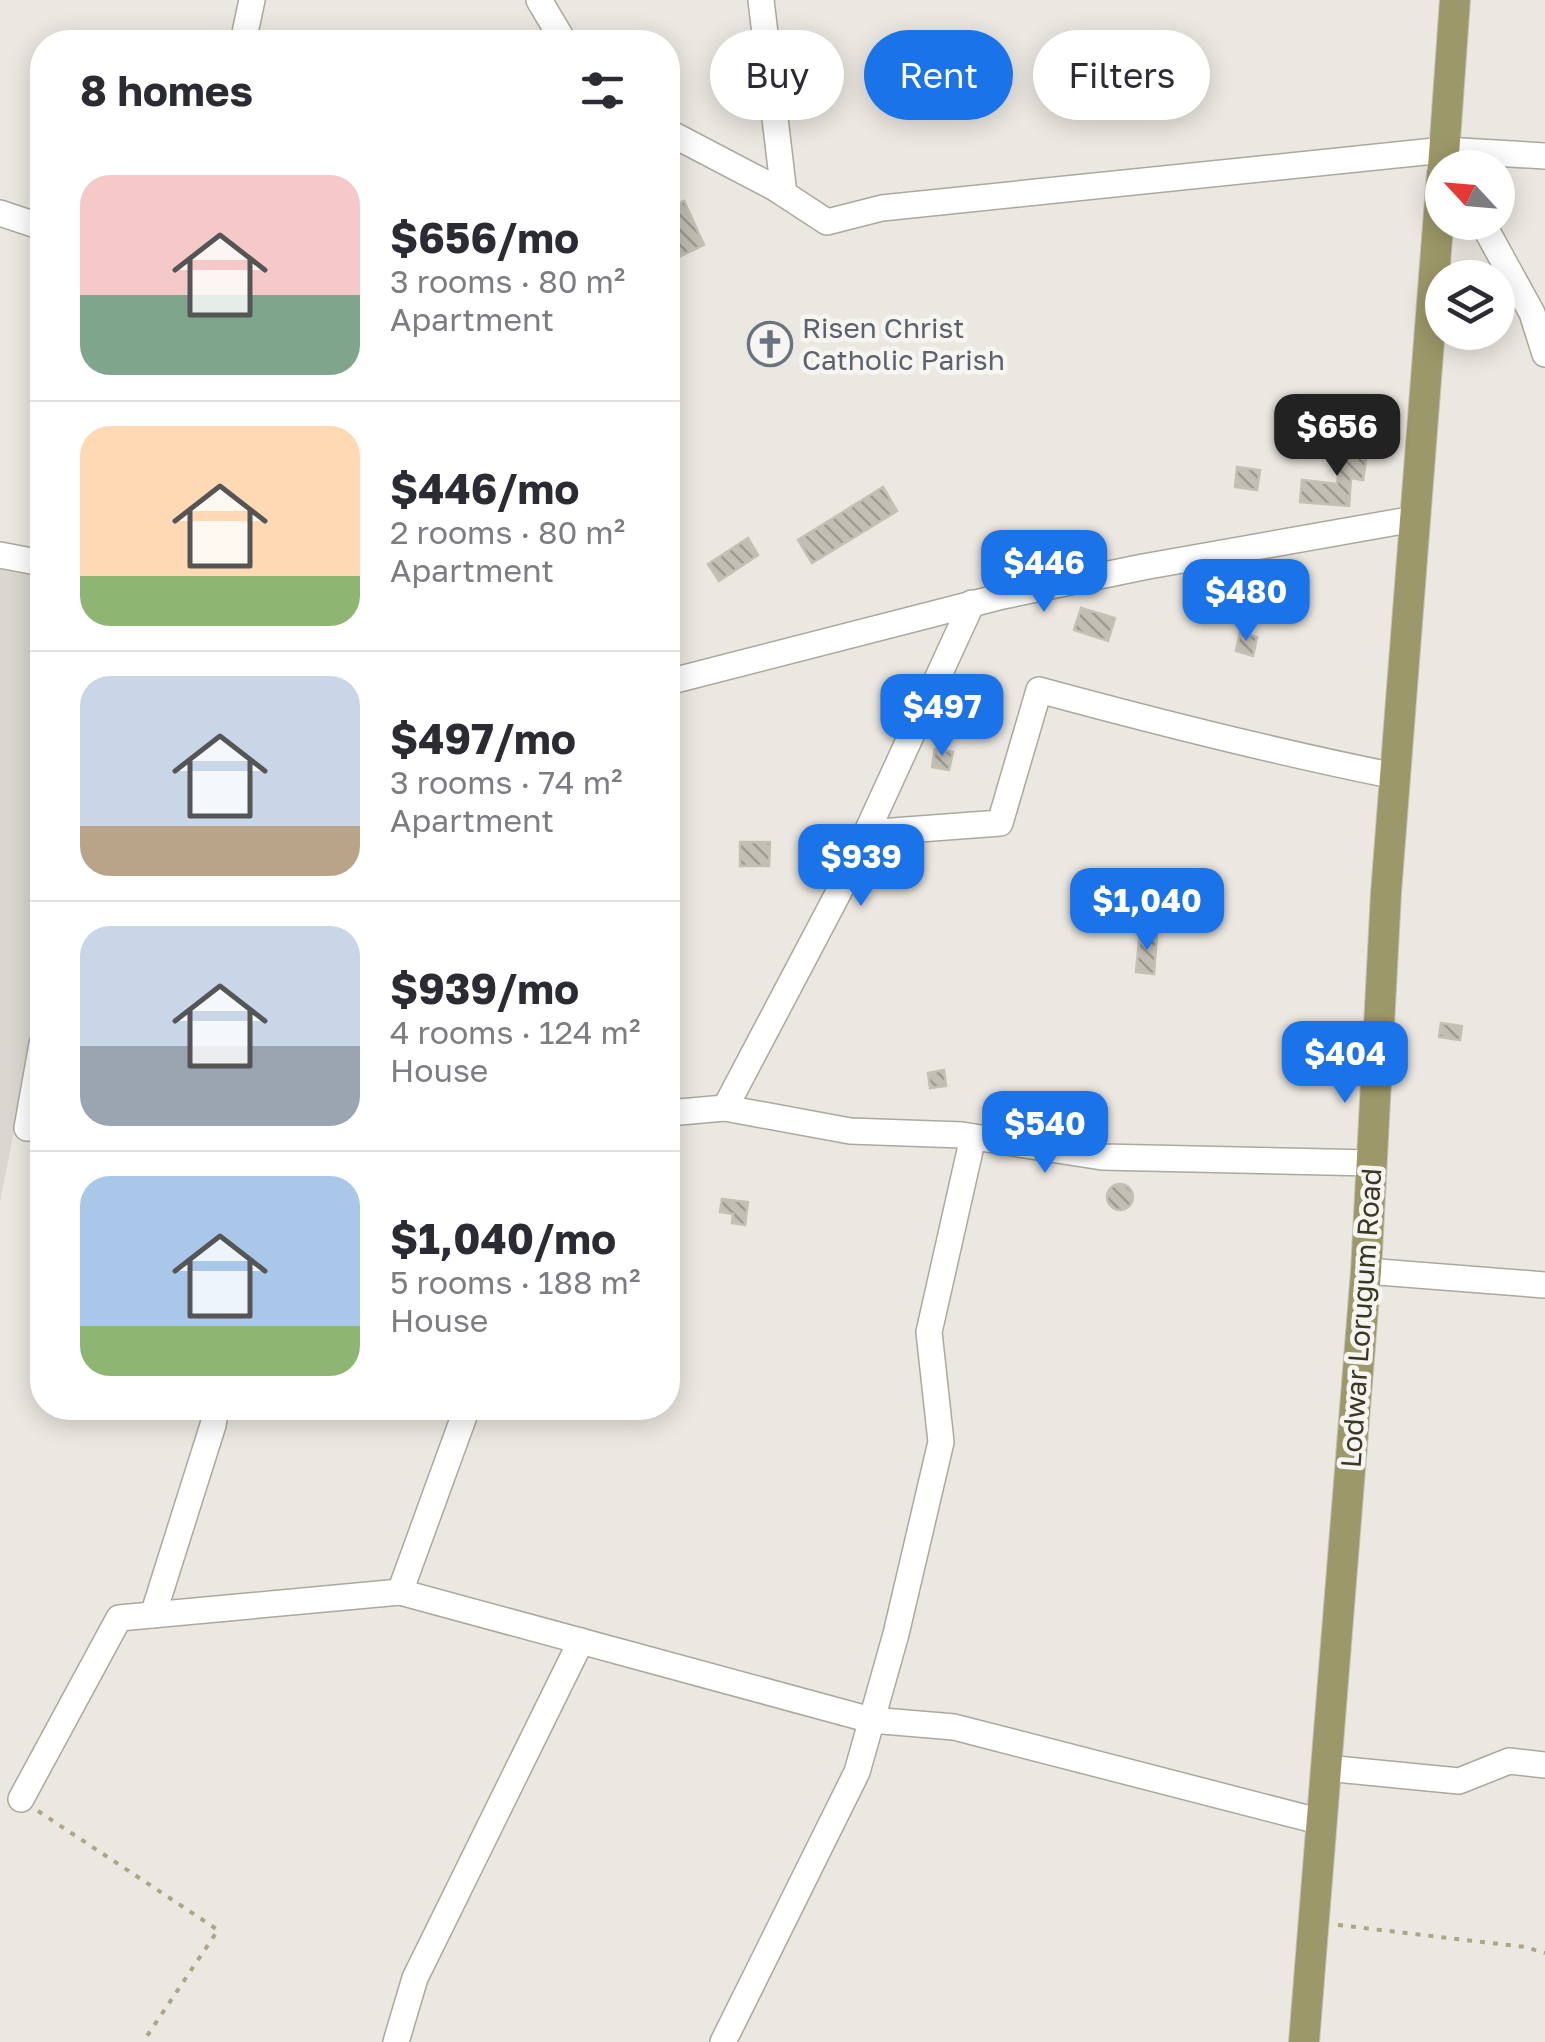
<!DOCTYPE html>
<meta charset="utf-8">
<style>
body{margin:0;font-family:"Golos Text",sans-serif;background:#f7f7f7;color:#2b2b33;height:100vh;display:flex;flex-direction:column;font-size:38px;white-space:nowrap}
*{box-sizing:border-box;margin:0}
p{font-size:32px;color:#7c7c81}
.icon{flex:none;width:55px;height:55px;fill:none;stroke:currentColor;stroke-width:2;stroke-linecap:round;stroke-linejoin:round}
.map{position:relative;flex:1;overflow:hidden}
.details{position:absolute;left:30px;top:30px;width:650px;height:1390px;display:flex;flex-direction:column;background:#fff;border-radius:40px;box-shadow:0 5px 25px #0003}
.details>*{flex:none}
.guide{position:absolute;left:710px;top:30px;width:685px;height:90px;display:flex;gap:20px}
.needle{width:65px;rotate:296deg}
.fabs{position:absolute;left:1425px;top:150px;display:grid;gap:20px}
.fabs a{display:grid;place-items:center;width:90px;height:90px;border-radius:50%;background:#fff;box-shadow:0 5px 25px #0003;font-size:50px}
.price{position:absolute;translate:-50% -85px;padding:0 22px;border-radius:20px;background:#1a73e8;color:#fff;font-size:32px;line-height:65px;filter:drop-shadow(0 2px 5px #0008)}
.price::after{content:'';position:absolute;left:50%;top:60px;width:30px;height:22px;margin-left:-15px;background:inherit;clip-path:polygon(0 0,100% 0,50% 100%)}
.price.current{background:#222;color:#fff}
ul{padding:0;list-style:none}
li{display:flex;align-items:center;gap:30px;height:250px;padding:0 50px}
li+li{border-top:2px solid #e1e1e2}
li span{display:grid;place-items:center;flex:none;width:280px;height:200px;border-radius:30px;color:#555}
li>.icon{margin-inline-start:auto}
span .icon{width:120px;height:120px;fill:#fffc;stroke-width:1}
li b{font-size:42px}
h2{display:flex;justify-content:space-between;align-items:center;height:120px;padding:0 50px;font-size:42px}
.tag{padding:0 35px;border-radius:45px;background:#fff;box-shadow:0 5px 25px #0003;font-size:35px;line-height:90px}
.tag.current{background:#1a73e8;color:#fff}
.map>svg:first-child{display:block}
</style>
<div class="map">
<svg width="1545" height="2042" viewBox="0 0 1545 2042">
<defs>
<pattern id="building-back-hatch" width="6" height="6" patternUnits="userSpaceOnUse" patternTransform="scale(2.5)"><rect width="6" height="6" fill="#c2beb4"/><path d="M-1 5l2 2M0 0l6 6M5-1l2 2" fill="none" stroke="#9f9b92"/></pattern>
</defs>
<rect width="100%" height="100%" fill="#ebe8e1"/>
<path fill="#dad7d0" d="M 0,559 L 42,567 L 42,989 L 0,1202 Z"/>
<g fill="url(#building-back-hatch)" stroke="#c4c0b4" stroke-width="2.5">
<path d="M 684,201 L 704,245 L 668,262 L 668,209 Z"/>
<path d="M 1343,438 L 1355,439 L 1353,451 L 1367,453 L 1363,480 L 1351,478 L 1349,506 L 1300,502 L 1302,480 L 1337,484 Z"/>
<path d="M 1237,467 L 1260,470 L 1257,490 L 1235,487 Z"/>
<path d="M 883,487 L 897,511 L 812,563 L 798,540 Z"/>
<path d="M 748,538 L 758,555 L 719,581 L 708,564 Z"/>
<path d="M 1081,608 L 1115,618 L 1108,641 L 1074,630 Z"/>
<path d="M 1240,632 L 1257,637 L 1253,656 L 1236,651 Z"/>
<path d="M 935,749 L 953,752 L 949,770 L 932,767 Z"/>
<path d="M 740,842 L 770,842 L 769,866 L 740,866 Z"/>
<path d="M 1140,931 L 1157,933 L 1154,974 L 1136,972 Z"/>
<path d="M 1441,1023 L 1462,1026 L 1460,1040 L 1439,1037 Z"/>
<path d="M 944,1070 L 946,1086 L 930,1088 L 928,1073 Z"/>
<circle cx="1120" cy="1197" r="13"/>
<path d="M 722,1199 L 748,1202 L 745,1225 L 732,1223 L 733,1214 L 720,1212 Z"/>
</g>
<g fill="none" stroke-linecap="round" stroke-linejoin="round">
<defs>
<g id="minor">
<path d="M 539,0 L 564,42"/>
<path d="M 761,0 L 784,194"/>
<path d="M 243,42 L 252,0"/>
<path d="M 668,132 L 775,188 L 827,222 L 882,208 L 1444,150 L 1545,156"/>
<path d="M 0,213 L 42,227"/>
<path d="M 1482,222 L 1532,313 L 1545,354"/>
<path d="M 0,555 L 42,563"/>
<path d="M 668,682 L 1003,596 L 1143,567 L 1414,519"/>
<path d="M 866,833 L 1000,823 L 1039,690 C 1157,722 1275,752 1395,776"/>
<path d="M 42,1044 L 27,1128 L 42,1128"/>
<path d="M 725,1108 L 850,1131 L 962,1135 L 1102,1157 L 1372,1163"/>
<path d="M 668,1113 L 725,1108 L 842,886 L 972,603"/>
<path d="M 1366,1271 L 1545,1285"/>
<path d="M 467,1408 L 400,1592 L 871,1720 L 954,1727 L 1322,1822"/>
<path d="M 153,1615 L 213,1425 L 216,1408"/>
<path d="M 1326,1768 L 1459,1781 L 1509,1761 L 1545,1765"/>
<path d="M 21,1799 L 119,1618 L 400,1592"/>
<path d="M 396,2042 L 415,1978 L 581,1641"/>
<path d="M 723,2042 L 857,1772 L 896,1634 L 941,1442 L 929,1332 L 973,1137"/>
</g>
<g id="major">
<path d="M 1443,168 L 1455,0"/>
<path d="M 1304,2042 L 1366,1271 L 1386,893 L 1442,174"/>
</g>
</defs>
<use href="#minor" stroke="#aba89d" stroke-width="28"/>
<use href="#major" stroke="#c4c3bd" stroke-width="32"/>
<g stroke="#aca684" stroke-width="4" stroke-dasharray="5 8" stroke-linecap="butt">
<path d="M 38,1811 L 218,1930 L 143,2042"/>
<path d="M 1338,1925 L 1525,1947 L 1545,1953"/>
</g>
<use href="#minor" stroke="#fff" stroke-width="25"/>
<use href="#major" stroke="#9d9869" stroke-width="30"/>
</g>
<defs>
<symbol id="church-ring" viewBox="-11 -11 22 22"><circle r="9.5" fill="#f7f5f2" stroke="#6b7280" stroke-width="1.5"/><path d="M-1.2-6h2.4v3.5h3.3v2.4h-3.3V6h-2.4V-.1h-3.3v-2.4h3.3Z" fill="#6b7280"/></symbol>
</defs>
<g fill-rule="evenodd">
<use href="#church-ring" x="745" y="319" width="50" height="50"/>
</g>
<g text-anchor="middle" stroke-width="9" stroke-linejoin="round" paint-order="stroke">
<g font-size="28" fill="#5b616d" stroke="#f7f5f2" text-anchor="start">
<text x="802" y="338">Risen Christ<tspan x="802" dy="32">Catholic Parish</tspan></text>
</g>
<g font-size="28" fill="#3a3723" stroke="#f7f5f2">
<text transform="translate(1361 1318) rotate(-86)" y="10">Lodwar Lorugum Road</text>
</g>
</g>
</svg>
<div class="fabs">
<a><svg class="needle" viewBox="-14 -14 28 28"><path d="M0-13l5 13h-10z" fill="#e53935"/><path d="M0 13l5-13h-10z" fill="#7c7c81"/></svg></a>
<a><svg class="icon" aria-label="layers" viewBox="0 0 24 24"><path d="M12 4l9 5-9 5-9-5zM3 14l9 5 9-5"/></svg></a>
</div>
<b class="price current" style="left:1337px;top:479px">$656</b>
<b class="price" style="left:1044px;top:615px">$446</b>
<b class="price" style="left:1246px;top:644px">$480</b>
<b class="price" style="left:942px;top:759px">$497</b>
<b class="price" style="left:861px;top:909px">$939</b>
<b class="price" style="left:1147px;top:953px">$1,040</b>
<b class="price" style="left:1345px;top:1106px">$404</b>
<b class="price" style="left:1045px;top:1176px">$540</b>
<div class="guide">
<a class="tag">Buy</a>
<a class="tag current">Rent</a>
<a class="tag">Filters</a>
</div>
<section class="details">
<h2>8 homes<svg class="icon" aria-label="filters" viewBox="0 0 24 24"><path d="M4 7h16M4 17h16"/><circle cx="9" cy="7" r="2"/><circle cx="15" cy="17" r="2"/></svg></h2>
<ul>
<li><span style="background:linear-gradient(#f6c9c9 60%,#7fa58c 0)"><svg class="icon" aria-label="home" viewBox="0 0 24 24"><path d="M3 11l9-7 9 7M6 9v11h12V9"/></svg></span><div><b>$656/mo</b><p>3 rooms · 80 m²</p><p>Apartment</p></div></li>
<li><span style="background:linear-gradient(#ffd9b3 75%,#8fb573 0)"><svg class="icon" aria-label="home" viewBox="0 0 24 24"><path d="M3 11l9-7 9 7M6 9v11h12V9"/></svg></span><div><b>$446/mo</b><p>2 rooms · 80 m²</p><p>Apartment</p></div></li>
<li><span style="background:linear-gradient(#c9d6e8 75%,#b9a48a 0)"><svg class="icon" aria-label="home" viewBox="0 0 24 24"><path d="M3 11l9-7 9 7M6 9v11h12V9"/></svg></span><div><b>$497/mo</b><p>3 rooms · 74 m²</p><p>Apartment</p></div></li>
<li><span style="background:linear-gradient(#c9d6e8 60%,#9aa5b1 0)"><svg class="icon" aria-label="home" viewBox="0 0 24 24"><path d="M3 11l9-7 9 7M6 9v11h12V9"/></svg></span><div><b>$939/mo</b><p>4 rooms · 124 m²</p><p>House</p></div></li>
<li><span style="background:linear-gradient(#a9c7e8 75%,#8fb573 0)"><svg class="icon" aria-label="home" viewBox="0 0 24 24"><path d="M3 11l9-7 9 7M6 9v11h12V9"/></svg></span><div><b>$1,040/mo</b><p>5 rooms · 188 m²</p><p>House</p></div></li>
</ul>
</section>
</div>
